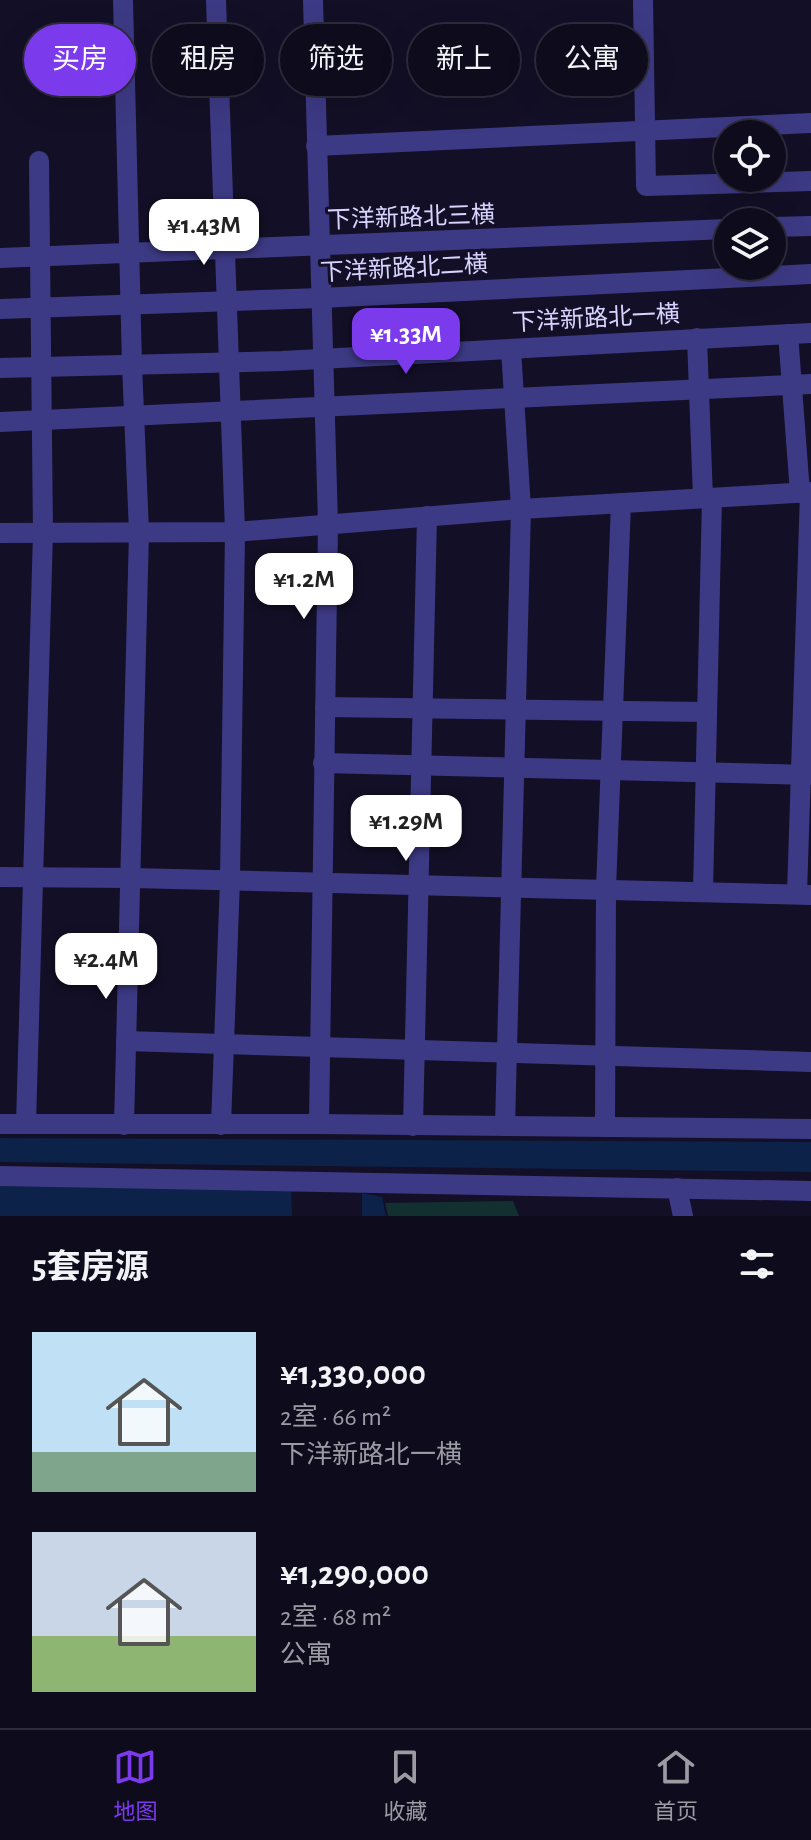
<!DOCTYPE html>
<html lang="zh">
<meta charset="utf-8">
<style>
body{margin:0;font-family:"Alegreya Sans","Noto Sans SC",sans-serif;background:#171425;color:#f1f3f6;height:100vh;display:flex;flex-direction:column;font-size:30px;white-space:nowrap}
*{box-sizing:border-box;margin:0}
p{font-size:26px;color:#9b9ba3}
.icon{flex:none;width:44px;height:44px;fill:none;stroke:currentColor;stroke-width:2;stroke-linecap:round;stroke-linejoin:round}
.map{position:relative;height:1216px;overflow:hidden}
.drawer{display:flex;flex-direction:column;background:#0e0b1c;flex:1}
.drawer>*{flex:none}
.top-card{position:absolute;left:24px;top:24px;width:764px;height:72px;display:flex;gap:16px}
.buttons{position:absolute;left:714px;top:120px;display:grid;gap:16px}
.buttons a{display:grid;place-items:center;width:72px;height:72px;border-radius:50%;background:#0e0b1c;box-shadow:0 8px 32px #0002,0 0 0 2px #2e2b3b;font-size:40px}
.price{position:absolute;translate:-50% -68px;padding:0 18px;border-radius:16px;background:#fff;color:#222;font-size:26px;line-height:52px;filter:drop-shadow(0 2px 4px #0008)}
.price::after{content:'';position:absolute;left:50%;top:48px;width:24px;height:18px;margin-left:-12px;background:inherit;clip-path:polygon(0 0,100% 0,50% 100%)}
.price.on{background:#7c3aed;color:#fff}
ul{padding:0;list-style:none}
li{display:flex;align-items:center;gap:24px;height:200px;padding:0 32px}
li span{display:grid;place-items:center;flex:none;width:224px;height:160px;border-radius:0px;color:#555}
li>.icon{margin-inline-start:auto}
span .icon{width:96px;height:96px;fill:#fffc;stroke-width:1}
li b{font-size:34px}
h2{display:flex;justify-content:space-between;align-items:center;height:96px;padding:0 32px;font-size:34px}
.tag{padding:0 28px;border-radius:36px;background:#0e0b1c;box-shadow:0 8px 32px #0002,0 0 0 2px #2e2b3b;font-size:28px;line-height:72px}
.tag.on{background:#7c3aed;color:#fff}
.dock{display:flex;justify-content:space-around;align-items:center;height:112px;border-top:2px solid #2e2b3b;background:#0e0b1c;font-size:22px;color:#9b9ba3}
.dock a{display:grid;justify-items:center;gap:4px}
.dock .on{color:#7c3aed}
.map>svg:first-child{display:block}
</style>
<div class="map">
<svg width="811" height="1216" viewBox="0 0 811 1216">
<rect width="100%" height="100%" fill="#130f26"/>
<path fill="#12302f" d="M 513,1201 L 519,1216 L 388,1216 L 385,1203 Z"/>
<g fill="#0c2248">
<path d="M 0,1138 L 811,1142 L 811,1172 L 0,1162 Z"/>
<path d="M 0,1184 L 291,1191 L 292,1216 L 0,1216 Z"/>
<path d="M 362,1193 L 382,1197 L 386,1216 L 362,1216 Z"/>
</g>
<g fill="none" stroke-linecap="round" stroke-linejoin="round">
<g stroke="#3d3a85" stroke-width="20">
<path d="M 123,0 L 132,365 L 139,532 L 124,1125"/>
<path d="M 216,0 L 235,532 L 230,880 L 221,1125"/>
<path d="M 313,0 L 328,524 L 319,1124"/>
<path d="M 643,0 L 646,186 L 811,181"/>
<path d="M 316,146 L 811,123"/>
<path d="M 772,227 L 811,226"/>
<path d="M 0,258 L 728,229"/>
<path d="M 0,309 L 321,298 L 811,274"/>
<path d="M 788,334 L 800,493"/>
<path d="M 697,338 L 703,498"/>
<path d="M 0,368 L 282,361 L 811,333"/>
<path d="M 0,422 L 811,384"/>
<path d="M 0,533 L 235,532 L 521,509 L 811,492"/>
<path d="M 325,707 L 707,712"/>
<path d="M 323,763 L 811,775"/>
<path d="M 0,877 L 132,878 L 811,895"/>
<path d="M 703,892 L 712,498"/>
<path d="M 797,894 L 810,492"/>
<path d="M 126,1041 L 811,1062"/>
<path d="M 0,1124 L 319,1124 L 811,1129"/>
<path d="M 26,1124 L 43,533 L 39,161"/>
<path d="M 413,1126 L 427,516"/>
<path d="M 505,1126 L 521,509 L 511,349"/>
<path d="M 605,1127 L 606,889 L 621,503"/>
<path d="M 0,1176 L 811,1191"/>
<path d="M 677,1188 L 683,1216"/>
</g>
</g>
<g text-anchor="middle" stroke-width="6" stroke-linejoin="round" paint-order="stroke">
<g font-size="24" fill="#d9d4ff" stroke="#130f26">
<text transform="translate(411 217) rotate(-2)" y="8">下洋新路北三横</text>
<text transform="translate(404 268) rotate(-3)" y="8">下洋新路北二横</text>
<text transform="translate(596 318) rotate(-3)" y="8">下洋新路北一横</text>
</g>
</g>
</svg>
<div class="buttons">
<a><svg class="icon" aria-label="locate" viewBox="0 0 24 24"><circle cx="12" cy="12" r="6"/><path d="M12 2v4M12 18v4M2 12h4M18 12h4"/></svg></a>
<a><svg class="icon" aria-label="layers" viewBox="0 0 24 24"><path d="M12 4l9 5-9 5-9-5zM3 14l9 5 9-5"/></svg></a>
</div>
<b class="price" style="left:204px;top:267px">¥1.43M</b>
<b class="price on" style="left:406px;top:376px">¥1.33M</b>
<b class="price" style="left:304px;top:621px">¥1.2M</b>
<b class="price" style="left:406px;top:863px">¥1.29M</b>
<b class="price" style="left:106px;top:1001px">¥2.4M</b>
<div class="top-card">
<a class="tag on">买房</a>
<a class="tag">租房</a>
<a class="tag">筛选</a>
<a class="tag">新上</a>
<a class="tag">公寓</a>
</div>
</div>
<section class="drawer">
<h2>5套房源<svg class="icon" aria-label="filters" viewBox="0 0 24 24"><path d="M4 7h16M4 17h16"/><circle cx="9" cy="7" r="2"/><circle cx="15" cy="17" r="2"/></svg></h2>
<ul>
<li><span style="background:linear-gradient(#bfe0f5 75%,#7fa58c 0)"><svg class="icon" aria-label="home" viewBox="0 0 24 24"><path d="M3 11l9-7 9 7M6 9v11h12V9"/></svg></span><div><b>¥1,330,000</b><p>2室 · 66 m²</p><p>下洋新路北一横</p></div></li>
<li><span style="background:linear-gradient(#c9d6e8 65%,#8fb573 0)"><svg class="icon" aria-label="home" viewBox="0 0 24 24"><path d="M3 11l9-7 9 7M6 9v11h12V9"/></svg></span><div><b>¥1,290,000</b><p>2室 · 68 m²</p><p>公寓</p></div></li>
</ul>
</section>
<nav class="dock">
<a class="on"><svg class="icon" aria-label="map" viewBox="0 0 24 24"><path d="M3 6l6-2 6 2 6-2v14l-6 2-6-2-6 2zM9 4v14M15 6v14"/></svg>地图</a>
<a><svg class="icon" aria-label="saved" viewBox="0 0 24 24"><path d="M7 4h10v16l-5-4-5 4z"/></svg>收藏</a>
<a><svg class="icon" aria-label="home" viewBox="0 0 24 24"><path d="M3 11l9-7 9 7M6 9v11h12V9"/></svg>首页</a>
</nav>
